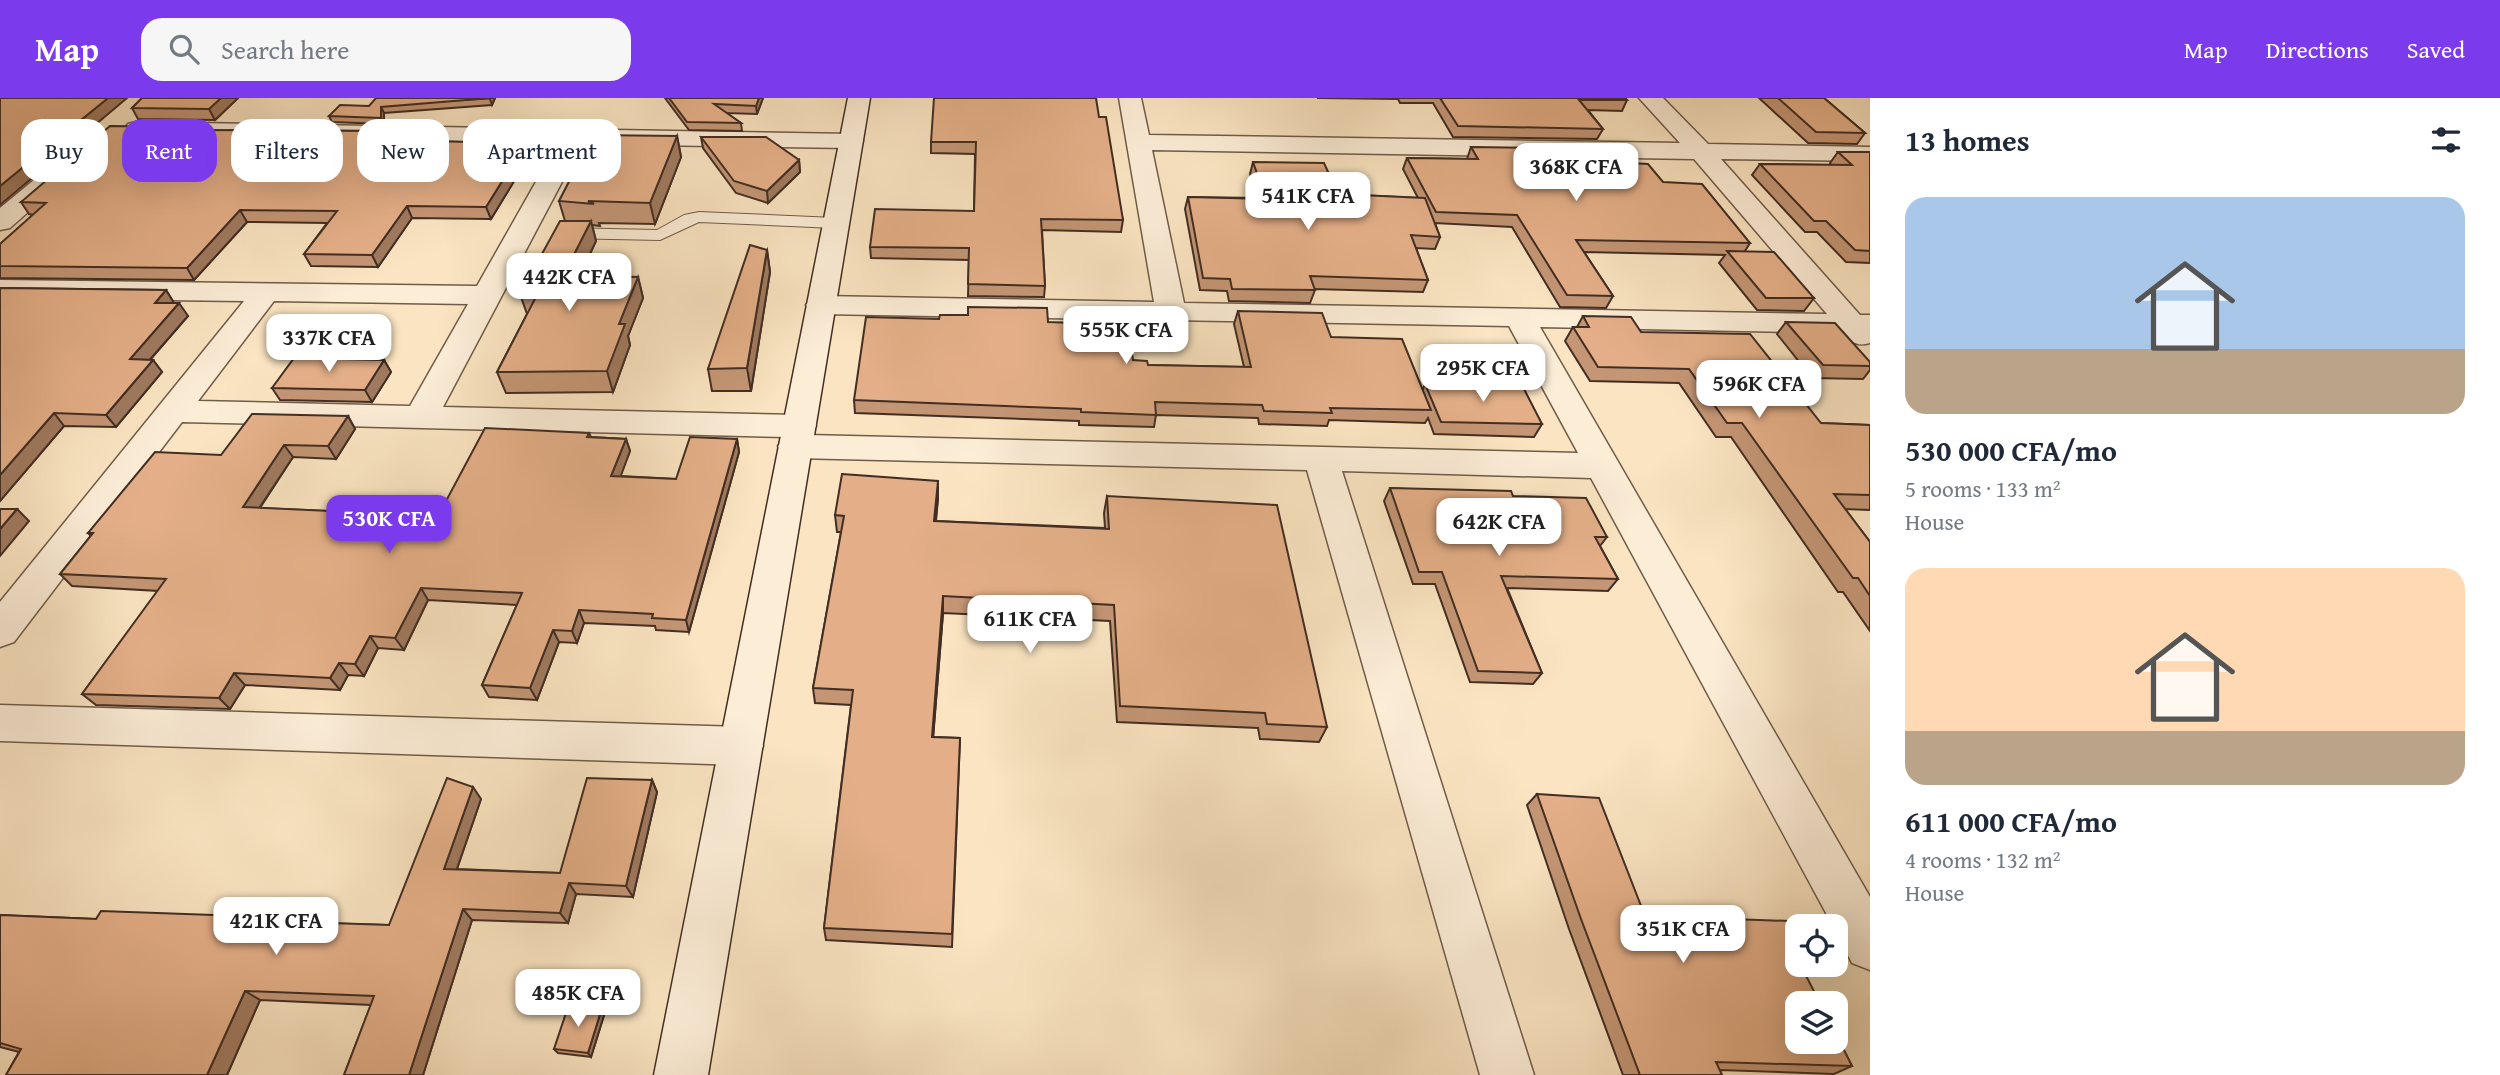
<!DOCTYPE html>
<meta charset="utf-8">
<style>
body{margin:0;font-family:"Gentium Book Plus",serif;background:#f6f6f7;color:#1f2937;height:100vh;display:flex;flex-direction:column;font-size:26px;white-space:nowrap}
*{box-sizing:border-box;margin:0}
p{font-size:23px;color:#747a83}
.icon{flex:none;width:38px;height:38px;fill:none;stroke:currentColor;stroke-width:2;stroke-linecap:round;stroke-linejoin:round}
.map{position:relative;flex:1;overflow:hidden}
.sheet{display:flex;flex-direction:column;background:#fff;width:630px}
.sheet>*{flex:none}
.hud{position:absolute;left:21px;top:21px;width:665px;height:63px;display:flex;gap:14px}
.tools{position:absolute;left:1785px;top:816px;display:grid;gap:14px}
.tools a{display:grid;place-items:center;width:63px;height:63px;border-radius:14px;background:#fff;box-shadow:0 7px 28px #0002;font-size:35px}
.price{position:absolute;translate:-50% -60px;padding:0 16px;border-radius:14px;background:#fff;color:#222;font-size:23px;line-height:46px;filter:drop-shadow(0 2px 4px #0008)}
.price::after{content:'';position:absolute;left:50%;top:42px;width:21px;height:16px;margin-left:-10px;background:inherit;clip-path:polygon(0 0,100% 0,50% 100%)}
.price.selected{background:#7c3aed;color:#fff}
ul{padding:0;list-style:none}
li{display:grid;align-content:center;gap:14px;height:371px;padding:0 35px}
li span{display:grid;place-items:center;height:217px;border-radius:21px;color:#555}
li>.icon{margin-inline-start:auto}
span .icon{width:126px;height:126px;fill:#fffc;stroke-width:1}
li b{font-size:30px}
h2{display:flex;justify-content:space-between;align-items:center;height:84px;padding:0 35px;font-size:30px}
.tag{padding:0 24px;border-radius:21px;background:#fff;box-shadow:0 7px 28px #0002;font-size:24px;line-height:63px}
.tag.selected{background:#7c3aed;color:#fff}
header{display:flex;align-items:center;gap:42px;box-sizing:border-box;height:98px;padding:0 35px;background:#7c3aed;color:#fff}
header strong{font-size:33px}
nav{display:flex;gap:38px;margin-inline-start:auto;font-size:24px}
.search{width:490px;height:63px;background:#f6f6f7;display:flex;align-items:center;gap:18px;box-sizing:border-box;padding:0 24px;border-radius:21px;color:#747a83;font-size:26px}
main{display:flex;flex:1;min-height:0}
.map>svg:first-child{display:block}
</style>
<header>
<strong>Map</strong>
<div class="search"><svg class="icon" aria-label="search" viewBox="0 0 24 24"><circle cx="10" cy="10" r="6"/><path d="M15 15l6 6"/></svg>Search here</div>
<nav><a>Map</a><a>Directions</a><a>Saved</a></nav>
</header>
<main>
<div class="map">
<svg width="1870" height="977" viewBox="0 0 1870 977">
<rect width="100%" height="100%" fill="#fae4c1"/>
<filter id="stains"><feTurbulence type="fractalNoise" baseFrequency=".00286" numOctaves="4"/><feColorMatrix values="0 0 0 0 .2 0 0 0 0 .09 0 0 0 0 .02 0 0 0 .5 -.17"/></filter>
<radialGradient id="worn" r=".72"><stop offset=".6" stop-color="#630" stop-opacity="0"/><stop offset="1" stop-color="#630" stop-opacity=".3"/></radialGradient>
<g fill="none" stroke-linecap="round" stroke-linejoin="round">
<defs>
<path id="lane" d="M 699,114 L 835,120 L 843,125 L 835,130 L 699,124 L 660,142 L 563,140 L 555,135 L 563,130 L 657,132 L 684,117 Z"/>
<g id="street">
<path d="M 1119,0 L 1141,0 L 1149,37 L 1680,45 L 1639,0 L 1663,0 L 1708,46 L 1870,49 L 1870,63 L 1721,61 L 1860,217 L 1870,217 L 1870,245 C 1857,249 1851,244 1843,235 L 1540,229 L 1870,799 L 1870,872 L 1852,865 L 1836,834 L 1836,828 L 1833,828 L 1591,380 L 1342,373 L 1534,977 L 1480,977 L 1307,372 L 795,360 L 783,356 L 778,348 L 787,339 L 182,324 L 14,544 L 0,549 L 0,504 L 244,203 L 0,200 L 0,182 L 477,188 L 558,45 L 128,36 L 124,31 L 128,26 L 136,24 L 851,36 L 860,38 L 863,43 L 860,48 L 851,50 L 582,46 L 443,309 L 799,317 L 811,320 L 816,328 L 807,337 L 1578,355 L 1509,228 L 821,216 L 811,213 L 806,207 L 811,201 L 821,198 L 1154,204 ZM 1152,52 L 1694,61 L 1827,216 L 1184,205 ZM 274,203 L 468,206 L 410,308 L 198,303 Z"/>
<path d="M 61,64 L 70,67 L 74,72 L 70,77 L 10,130 L 0,132 L 0,110 L 52,67 Z"/>
<path d="M 0,607 L 741,629 L 756,635 L 763,648 L 756,661 L 741,667 L 0,643 Z"/>
</g>
<path id="secondary" d="M 848,0 L 870,0 L 708,977 L 654,977 Z"/>
</defs>
<use href="#lane" stroke="#705c4a" stroke-width="2"/>
<use href="#street" stroke="#705c4a" stroke-width="3"/>
<use href="#secondary" stroke="#422e23" stroke-width="3"/>
<use href="#lane" fill="#fcedd7" fill-rule="evenodd"/>
<use href="#street" fill="#fcedd7" fill-rule="evenodd"/>
<use href="#secondary" fill="#fcedd7" fill-rule="evenodd"/>
</g>
<g fill="#c49675" stroke="#422e23" stroke-width="2">
<path d="M 142,0 L 238,0 L 215,22 L 138,21 L 132,10 Z"/>
<path d="M 495,0 L 492,7 L 384,15 L 384,26 L 332,24 L 329,18 L 369,8 Z"/>
<path d="M 665,0 L 763,0 L 757,16 L 726,15 L 741,25 L 742,33 L 689,32 Z"/>
<path d="M 1317,0 L 1625,0 L 1627,2 L 1622,13 L 1588,12 L 1603,31 L 1597,41 L 1453,39 L 1433,5 L 1400,5 L 1398,1 Z"/>
<path d="M 1759,0 L 1824,0 L 1865,35 L 1857,46 L 1808,45 Z"/>
<path d="M 1099,19 L 1123,122 L 1121,134 L 1042,132 L 1045,188 L 1044,199 L 968,198 L 969,162 L 871,160 L 870,149 L 974,113 L 975,56 L 931,55 L 931,44 Z"/>
<path d="M 188,29 L 190,32 L 380,33 L 384,43 L 526,45 L 530,57 L 491,121 L 412,120 L 378,169 L 311,168 L 304,156 L 327,125 L 247,124 L 194,182 L 0,180 L 0,146 L 33,117 L 29,116 L 21,104 Z"/>
<path d="M 677,38 L 681,59 L 655,126 L 599,125 L 600,128 L 592,127 L 596,143 L 580,178 L 638,179 L 643,200 L 628,238 L 630,247 L 613,294 L 506,295 L 497,274 L 527,216 L 520,196 L 565,123 L 559,103 Z"/>
<path d="M 701,39 L 799,62 L 800,74 L 768,105 L 736,95 L 703,50 Z"/>
<path d="M 1471,49 L 1631,65 L 1663,84 L 1750,145 L 1745,153 L 1814,200 L 1804,213 L 1757,212 L 1719,165 L 1725,157 L 1584,154 L 1613,198 L 1606,210 L 1560,209 L 1512,129 L 1435,125 L 1440,139 L 1435,151 L 1416,150 L 1428,182 L 1423,194 L 1314,191 L 1315,192 L 1310,205 L 1229,203 L 1227,193 L 1200,192 L 1185,111 L 1188,99 L 1259,100 L 1250,76 L 1253,64 L 1338,96 L 1418,100 L 1403,71 L 1407,60 L 1467,61 Z"/>
<path d="M 1838,54 L 1870,54 L 1870,165 L 1846,164 L 1817,134 L 1805,134 L 1752,77 L 1760,66 L 1831,67 L 1830,65 Z"/>
<path d="M 767,152 L 770,174 L 751,293 L 712,293 L 708,271 Z"/>
<path d="M 0,190 L 166,192 L 174,205 L 188,218 L 150,262 L 153,262 L 162,274 L 116,329 L 64,328 L 0,403 Z"/>
<path d="M 1238,213 L 1331,239 L 1423,291 L 1425,286 L 1542,326 L 1534,339 L 1434,336 L 1428,320 L 1425,325 L 1329,322 L 1327,328 L 1259,326 L 1258,320 L 1156,317 L 1154,329 L 1079,327 L 1079,323 L 855,315 L 854,302 L 1048,224 L 1133,262 L 1148,267 L 1244,269 L 1234,226 Z"/>
<path d="M 1583,218 L 1641,234 L 1821,325 L 1870,327 L 1870,412 L 1845,411 L 1870,444 L 1870,533 L 1843,494 L 1838,494 L 1731,339 L 1716,339 L 1679,285 L 1590,283 L 1565,243 L 1573,229 L 1577,229 Z"/>
<path d="M 1786,224 L 1870,264 L 1870,272 L 1863,281 L 1812,280 L 1777,236 Z"/>
<path d="M 384,262 L 391,274 L 372,304 L 280,302 L 272,290 Z"/>
<path d="M 348,318 L 355,331 L 336,361 L 293,359 L 260,410 L 438,418 L 589,335 L 591,339 L 626,341 L 630,353 L 620,378 L 676,381 L 737,341 L 739,354 L 689,534 L 656,532 L 655,528 L 584,525 L 577,545 L 559,544 L 537,602 L 489,599 L 482,587 L 517,507 L 428,502 L 404,552 L 378,550 L 364,578 L 348,577 L 340,592 L 245,587 L 230,611 L 96,607 L 82,596 L 158,493 L 72,488 L 60,476 L 91,438 L 88,435 L 221,357 Z"/>
<path d="M 1390,390 L 1513,398 L 1607,439 L 1600,448 L 1618,481 L 1608,493 L 1507,490 L 1542,575 L 1533,586 L 1470,584 L 1435,486 L 1413,486 L 1384,403 Z"/>
<path d="M 1107,398 L 1327,629 L 1319,644 L 1260,641 L 1258,630 L 1117,624 L 1110,523 L 943,515 L 933,639 L 960,640 L 952,849 L 826,842 L 824,830 L 851,607 L 815,605 L 813,590 L 841,434 L 837,434 L 835,417 L 938,400 L 936,423 L 1105,430 L 1104,415 Z"/>
<path d="M 652,682 L 657,694 L 633,799 L 576,796 L 568,825 L 472,822 L 423,977 L 344,977 L 371,907 L 260,902 L 227,977 L 6,977 L 19,954 L 0,949 L 0,817 L 96,821 L 280,824 L 389,827 L 481,701 L 457,771 L 560,775 Z"/>
<path d="M 1537,696 L 1645,818 L 1797,866 L 1852,968 L 1834,976 L 1720,972 L 1722,977 L 1623,977 L 1569,831 L 1527,707 Z"/>
<path d="M 605,914 L 591,959 L 558,955 L 554,951 Z"/>
</g>
<g fill="#a07a5f" stroke="#422e23" stroke-width="2">
<path d="M 108,0 L 127,0 L 0,107 L 0,88 Z"/>
<path d="M 221,0 L 238,0 L 215,22 L 209,11 Z"/>
<path d="M 490,0 L 495,0 L 492,7 L 490,1 Z"/>
<path d="M 759,0 L 763,0 L 757,16 L 756,8 Z"/>
<path d="M 381,9 L 384,15 L 384,26 L 381,20 Z"/>
<path d="M 677,38 L 681,59 L 655,126 L 650,105 Z"/>
<path d="M 526,45 L 530,57 L 491,121 L 486,109 Z"/>
<path d="M 799,62 L 800,74 L 768,105 L 767,93 Z"/>
<path d="M 407,108 L 412,120 L 378,169 L 372,157 Z"/>
<path d="M 240,112 L 247,124 L 194,182 L 187,170 Z"/>
<path d="M 591,123 L 596,143 L 570,198 L 563,178 Z"/>
<path d="M 767,152 L 770,174 L 751,293 L 747,270 Z"/>
<path d="M 638,179 L 643,200 L 628,238 L 630,247 L 613,294 L 607,273 L 619,226 Z"/>
<path d="M 166,192 L 174,205 L 155,205 Z"/>
<path d="M 179,205 L 188,218 L 139,274 L 130,261 Z"/>
<path d="M 153,262 L 162,274 L 116,329 L 106,317 Z"/>
<path d="M 384,262 L 391,274 L 372,304 L 365,292 Z"/>
<path d="M 54,315 L 64,328 L 0,403 L 0,377 Z"/>
<path d="M 348,318 L 355,331 L 336,361 L 328,348 Z"/>
<path d="M 626,341 L 630,353 L 616,391 L 611,378 Z"/>
<path d="M 737,341 L 739,354 L 689,534 L 686,522 Z"/>
<path d="M 284,347 L 293,359 L 252,421 L 243,409 Z"/>
<path d="M 938,383 L 938,400 L 934,439 L 934,423 Z"/>
<path d="M 17,411 L 29,423 L 0,458 L 0,431 Z"/>
<path d="M 421,490 L 428,502 L 404,552 L 395,540 Z"/>
<path d="M 943,498 L 943,515 L 932,654 L 932,639 Z"/>
<path d="M 579,512 L 584,525 L 577,545 L 572,533 Z"/>
<path d="M 553,532 L 559,544 L 537,602 L 530,590 Z"/>
<path d="M 370,538 L 378,550 L 364,578 L 355,566 Z"/>
<path d="M 339,565 L 348,577 L 340,592 L 330,580 Z"/>
<path d="M 234,575 L 245,587 L 230,611 L 219,600 Z"/>
<path d="M 652,682 L 657,694 L 633,799 L 626,788 Z"/>
<path d="M 473,689 L 481,701 L 453,782 L 444,771 Z"/>
<path d="M 569,785 L 576,796 L 568,825 L 560,815 Z"/>
<path d="M 463,811 L 472,822 L 423,977 L 409,977 Z"/>
<path d="M 245,893 L 260,902 L 227,977 L 207,977 Z"/>
<path d="M 602,910 L 605,914 L 591,959 L 588,955 Z"/>
</g>
<g fill="#e4af88" stroke="#422e23" stroke-width="2">
<path d="M 0,0 L 108,0 L 0,88 Z"/>
<path d="M 142,0 L 221,0 L 209,11 L 132,10 Z"/>
<path d="M 376,0 L 490,0 L 381,9 L 381,20 L 329,18 L 340,7 L 369,8 Z"/>
<path d="M 669,0 L 759,0 L 756,8 L 714,6 L 741,25 L 687,24 Z"/>
<path d="M 934,0 L 1096,0 L 1099,19 L 1106,19 L 1123,122 L 1041,121 L 1045,188 L 968,186 L 969,150 L 870,149 L 875,111 L 974,113 L 976,44 L 931,44 Z"/>
<path d="M 1440,0 L 1625,0 L 1627,2 L 1579,2 L 1603,31 L 1458,28 Z"/>
<path d="M 1778,0 L 1824,0 L 1865,35 L 1816,34 Z"/>
<path d="M 110,28 L 188,29 L 185,32 L 380,33 L 380,42 L 526,45 L 486,109 L 407,108 L 372,157 L 304,156 L 337,113 L 240,112 L 187,170 L 0,168 L 0,146 L 46,105 L 21,104 Z"/>
<path d="M 593,37 L 677,38 L 650,105 L 588,103 L 594,106 L 559,103 Z"/>
<path d="M 701,39 L 766,39 L 799,62 L 767,93 L 734,83 Z"/>
<path d="M 1471,49 L 1620,51 L 1631,65 L 1648,66 L 1663,84 L 1702,86 L 1750,145 L 1576,142 L 1613,198 L 1567,197 L 1517,117 L 1436,114 L 1407,60 L 1478,61 Z"/>
<path d="M 1838,54 L 1870,54 L 1870,153 L 1855,152 L 1826,123 L 1814,123 L 1760,66 L 1852,67 Z"/>
<path d="M 1253,64 L 1324,65 L 1338,96 L 1425,100 L 1440,139 L 1411,137 L 1428,182 L 1310,178 L 1315,192 L 1232,191 L 1230,181 L 1203,180 L 1188,99 L 1266,101 Z"/>
<path d="M 560,123 L 591,123 L 563,178 L 638,179 L 619,226 L 625,226 L 607,273 L 497,274 L 537,197 L 520,196 Z"/>
<path d="M 750,147 L 767,152 L 747,270 L 708,271 Z"/>
<path d="M 1727,153 L 1774,154 L 1814,200 L 1766,200 Z"/>
<path d="M 0,190 L 166,192 L 155,205 L 179,205 L 130,261 L 153,262 L 106,317 L 54,315 L 0,377 Z"/>
<path d="M 968,209 L 1047,210 L 1048,224 L 1128,227 L 1133,262 L 1147,263 L 1148,267 L 1251,269 L 1238,213 L 1322,215 L 1331,239 L 1402,241 L 1431,312 L 1330,310 L 1332,315 L 1264,313 L 1262,307 L 1155,304 L 1156,317 L 1081,314 L 1081,311 L 854,302 L 866,219 L 939,221 L 940,217 L 968,217 Z"/>
<path d="M 1583,218 L 1631,219 L 1641,234 L 1750,236 L 1821,325 L 1870,327 L 1870,397 L 1834,396 L 1870,444 L 1870,498 L 1858,480 L 1853,480 L 1742,325 L 1727,325 L 1689,271 L 1598,269 L 1573,229 L 1589,229 Z"/>
<path d="M 1786,224 L 1835,225 L 1870,264 L 1870,268 L 1823,267 Z"/>
<path d="M 294,260 L 384,262 L 365,292 L 272,290 Z"/>
<path d="M 1425,286 L 1523,289 L 1542,326 L 1441,324 Z"/>
<path d="M 252,316 L 348,318 L 328,348 L 284,347 L 243,409 L 438,418 L 485,330 L 589,335 L 587,339 L 626,341 L 611,378 L 676,381 L 690,339 L 737,341 L 686,522 L 652,520 L 653,516 L 579,512 L 572,533 L 553,532 L 530,590 L 482,587 L 522,495 L 421,490 L 395,540 L 370,538 L 355,566 L 339,565 L 330,580 L 234,575 L 219,600 L 82,596 L 166,481 L 60,476 L 93,435 L 88,435 L 155,354 L 221,357 Z"/>
<path d="M 842,376 L 938,383 L 934,423 L 1109,431 L 1107,398 L 1277,407 L 1327,629 L 1267,626 L 1265,615 L 1120,608 L 1114,507 L 943,498 L 932,639 L 960,640 L 952,836 L 824,830 L 853,592 L 813,590 L 844,418 L 835,417 Z"/>
<path d="M 1390,390 L 1511,393 L 1513,398 L 1586,400 L 1607,439 L 1595,439 L 1618,481 L 1501,478 L 1542,575 L 1478,573 L 1442,474 L 1419,474 Z"/>
<path d="M 0,411 L 17,411 L 0,431 Z"/>
<path d="M 447,680 L 473,689 L 444,771 L 560,775 L 587,680 L 652,682 L 626,788 L 569,785 L 560,815 L 463,811 L 409,977 L 344,977 L 374,898 L 245,893 L 207,977 L 6,977 L 21,951 L 0,945 L 0,817 L 96,821 L 101,813 L 274,819 L 272,823 L 389,827 Z"/>
<path d="M 1537,696 L 1599,700 L 1645,818 L 1790,823 L 1797,837 L 1797,866 L 1800,866 L 1820,905 L 1797,905 L 1797,943 L 1836,943 L 1836,936 L 1852,968 L 1716,964 L 1722,977 L 1640,977 L 1581,821 Z"/>
<path d="M 569,906 L 602,910 L 588,955 L 554,951 Z"/>
</g>
<rect width="100%" height="100%" filter="url(#stains)"/>
<rect width="100%" height="100%" fill="url(#worn)"/>
</svg>
<div class="tools">
<a><svg class="icon" aria-label="locate" viewBox="0 0 24 24"><circle cx="12" cy="12" r="6"/><path d="M12 2v4M12 18v4M2 12h4M18 12h4"/></svg></a>
<a><svg class="icon" aria-label="layers" viewBox="0 0 24 24"><path d="M12 4l9 5-9 5-9-5zM3 14l9 5 9-5"/></svg></a>
</div>
<b class="price" style="left:1576px;top:105px">368K CFA</b>
<b class="price" style="left:1308px;top:134px">541K CFA</b>
<b class="price" style="left:569px;top:215px">442K CFA</b>
<b class="price" style="left:1126px;top:268px">555K CFA</b>
<b class="price" style="left:329px;top:276px">337K CFA</b>
<b class="price" style="left:1483px;top:306px">295K CFA</b>
<b class="price" style="left:1759px;top:322px">596K CFA</b>
<b class="price selected" style="left:389px;top:457px">530K CFA</b>
<b class="price" style="left:1499px;top:460px">642K CFA</b>
<b class="price" style="left:1030px;top:557px">611K CFA</b>
<b class="price" style="left:276px;top:859px">421K CFA</b>
<b class="price" style="left:1683px;top:867px">351K CFA</b>
<b class="price" style="left:578px;top:931px">485K CFA</b>
<div class="hud">
<a class="tag">Buy</a>
<a class="tag selected">Rent</a>
<a class="tag">Filters</a>
<a class="tag">New</a>
<a class="tag">Apartment</a>
</div>
</div>
<section class="sheet">
<h2>13 homes<svg class="icon" aria-label="filters" viewBox="0 0 24 24"><path d="M4 7h16M4 17h16"/><circle cx="9" cy="7" r="2"/><circle cx="15" cy="17" r="2"/></svg></h2>
<ul>
<li><span style="background:linear-gradient(#a9c7e8 70%,#b9a48a 0)"><svg class="icon" aria-label="home" viewBox="0 0 24 24"><path d="M3 11l9-7 9 7M6 9v11h12V9"/></svg></span><div><b>530 000 CFA/mo</b><p>5 rooms · 133 m²</p><p>House</p></div></li>
<li><span style="background:linear-gradient(#ffd9b3 75%,#b9a48a 0)"><svg class="icon" aria-label="home" viewBox="0 0 24 24"><path d="M3 11l9-7 9 7M6 9v11h12V9"/></svg></span><div><b>611 000 CFA/mo</b><p>4 rooms · 132 m²</p><p>House</p></div></li>
</ul>
</section>
</main>
